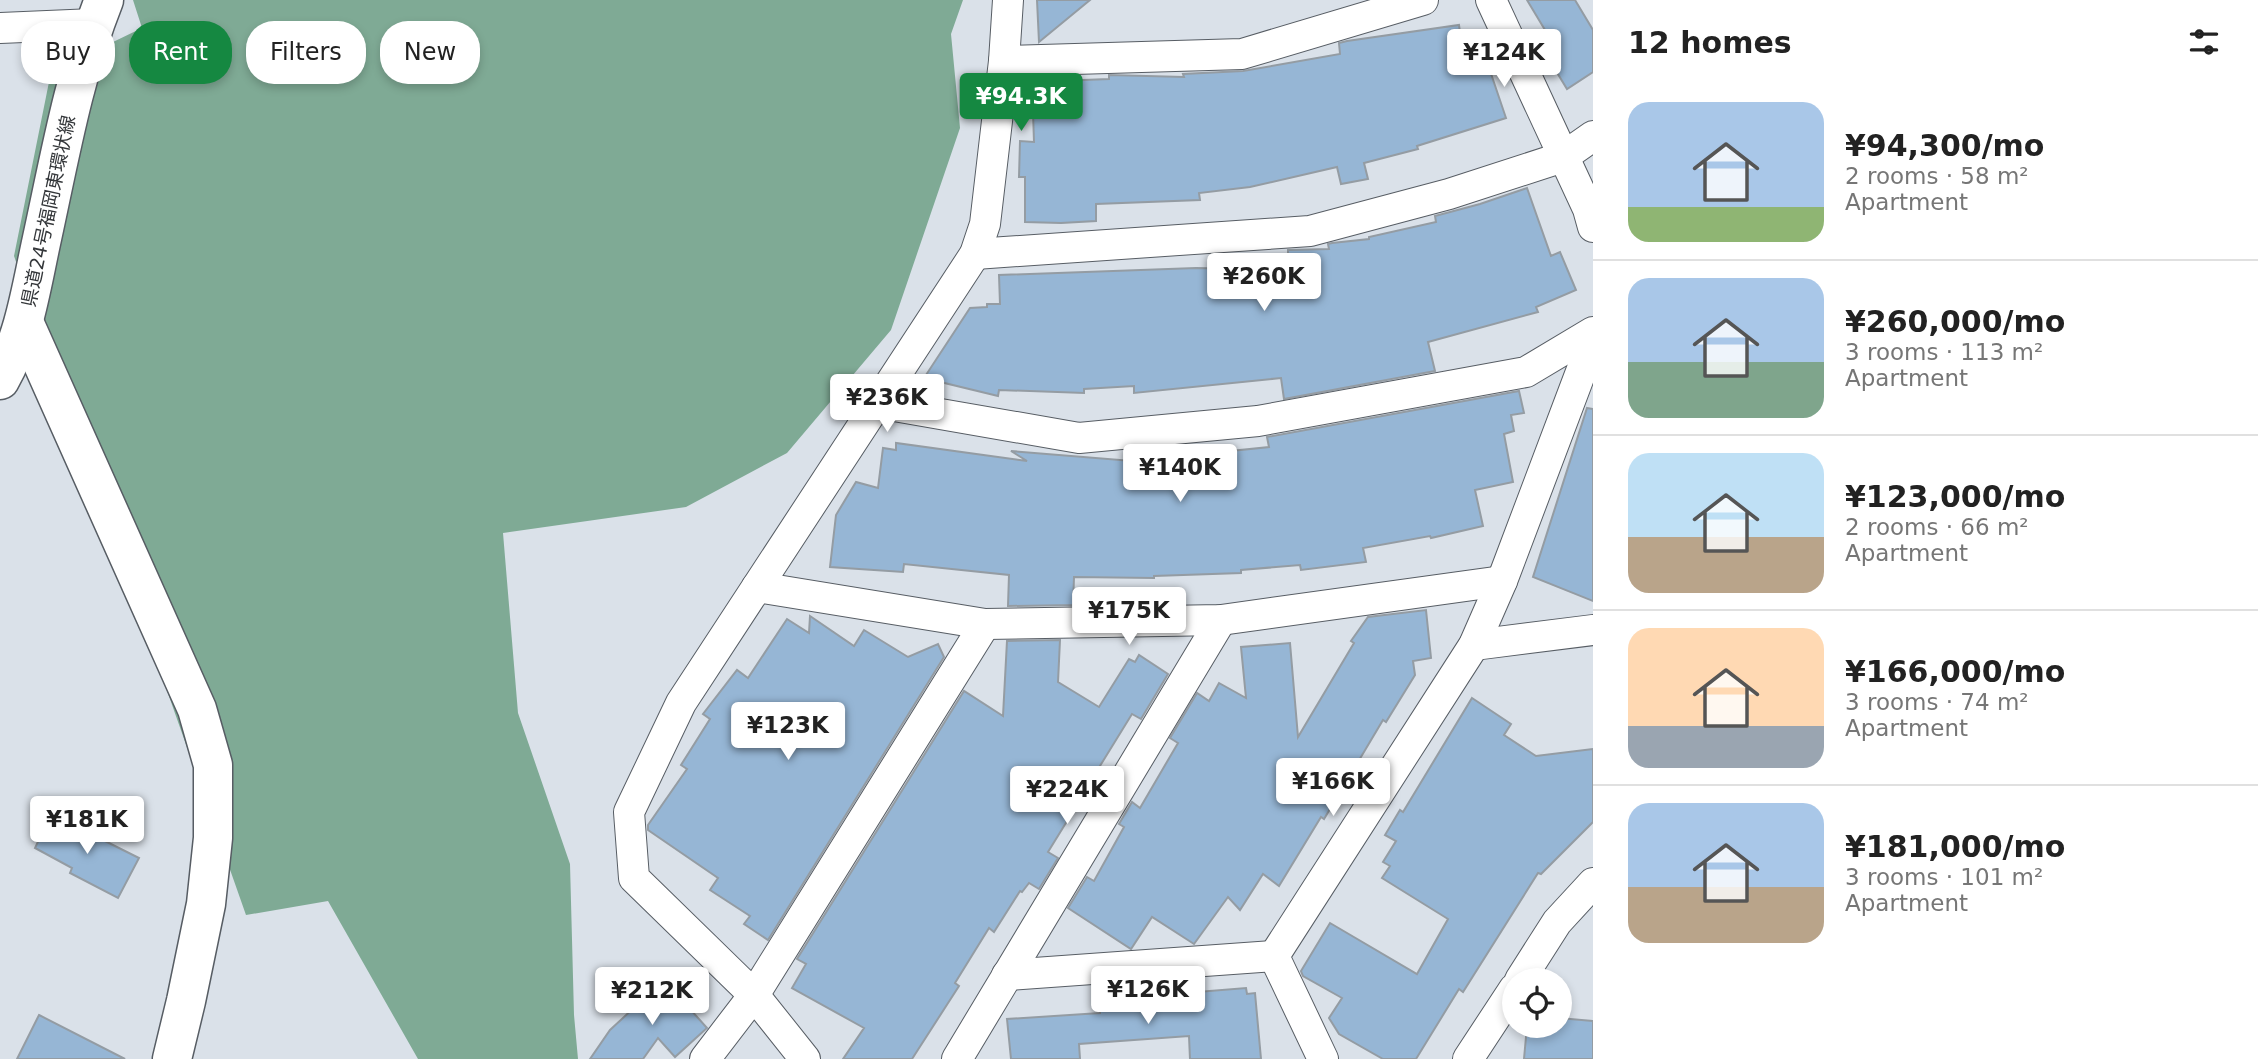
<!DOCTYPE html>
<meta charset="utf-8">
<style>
body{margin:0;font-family:"DejaVu Sans","Noto Sans JP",sans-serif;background:#f2f2f2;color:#222;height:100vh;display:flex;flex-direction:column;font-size:26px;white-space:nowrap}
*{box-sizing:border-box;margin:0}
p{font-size:23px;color:#767676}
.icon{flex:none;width:38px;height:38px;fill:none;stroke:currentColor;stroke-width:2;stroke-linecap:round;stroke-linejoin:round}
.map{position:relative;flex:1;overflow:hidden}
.drawer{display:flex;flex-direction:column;background:#fff;width:665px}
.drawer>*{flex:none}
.top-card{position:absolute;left:21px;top:21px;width:665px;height:63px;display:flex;gap:14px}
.tools{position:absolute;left:1502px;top:968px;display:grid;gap:14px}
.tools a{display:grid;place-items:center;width:70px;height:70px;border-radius:50%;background:#fff;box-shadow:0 4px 10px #0003;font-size:35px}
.price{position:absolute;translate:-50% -60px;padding:0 16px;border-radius:7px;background:#fff;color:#222;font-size:23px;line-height:46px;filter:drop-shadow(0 2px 4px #0008)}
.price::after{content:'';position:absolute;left:50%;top:42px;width:21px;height:16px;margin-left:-10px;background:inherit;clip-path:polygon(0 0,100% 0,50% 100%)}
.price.on{background:#158841;color:#fff}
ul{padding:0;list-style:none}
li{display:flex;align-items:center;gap:21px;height:175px;padding:0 35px}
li+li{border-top:2px solid #e0e0e0}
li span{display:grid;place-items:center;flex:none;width:196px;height:140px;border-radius:21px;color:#555}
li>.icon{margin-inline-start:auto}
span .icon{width:84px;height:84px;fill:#fffc;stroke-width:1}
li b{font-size:30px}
h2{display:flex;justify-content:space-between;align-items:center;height:84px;padding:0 35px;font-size:30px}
.chip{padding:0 24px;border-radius:28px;background:#fff;box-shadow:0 4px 10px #0003;font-size:24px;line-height:63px}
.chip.on{background:#158841;color:#fff}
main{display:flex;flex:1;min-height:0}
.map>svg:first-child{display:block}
</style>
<main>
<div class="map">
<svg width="1593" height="1059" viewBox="0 0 1593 1059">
<rect width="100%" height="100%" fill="#dae1e9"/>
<path fill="#7faa95" d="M 133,0 L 963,0 L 951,34 L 960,128 L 891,330 L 787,453 L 686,507 L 503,533 L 518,713 L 570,864 L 574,1015 L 578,1059 L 418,1059 L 328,901 L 246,915 L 14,256 L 51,72 L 142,28 Z"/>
<g fill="#96b6d5" stroke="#949ca3" stroke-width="2">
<path d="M 1037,0 L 1090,0 L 1039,42 Z"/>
<path d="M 1527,0 L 1575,0 L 1593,30 L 1593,72 L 1567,89 L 1544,51 L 1554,45 Z"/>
<path d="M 1459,25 L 1463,56 L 1472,53 L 1484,53 L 1506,118 L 1417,146 L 1418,149 L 1364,163 L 1368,179 L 1341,184 L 1337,167 L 1250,187 L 1199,193 L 1200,200 L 1096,204 L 1096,221 L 1061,223 L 1025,222 L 1025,177 L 1019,177 L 1020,141 L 1034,142 L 1032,82 L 1109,79 L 1109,75 L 1184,77 L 1183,74 L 1243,71 L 1340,54 L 1339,43 L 1347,41 Z"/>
<path d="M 1527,188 L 1551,256 L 1560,252 L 1576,290 L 1536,307 L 1538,312 L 1428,342 L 1435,371 L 1284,399 L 1281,378 L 1134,393 L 1134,386 L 1084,389 L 1084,393 L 999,390 L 998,396 L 924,378 L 970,308 L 987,307 L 987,304 L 1000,304 L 999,275 L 1196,268 L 1243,269 L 1242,261 L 1265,261 L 1265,254 L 1288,254 L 1288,250 L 1329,249 L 1328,244 L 1332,243 L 1369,239 L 1369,237 L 1436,222 L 1435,216 L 1480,204 Z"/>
<path d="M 1519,391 L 1524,413 L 1511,415 L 1514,431 L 1504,434 L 1513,482 L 1475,490 L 1483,526 L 1431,538 L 1430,536 L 1363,548 L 1366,562 L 1301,570 L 1300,565 L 1241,570 L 1241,573 L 1154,576 L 1154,578 L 1074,577 L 1073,605 L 1008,606 L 1009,575 L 904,564 L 903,572 L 830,567 L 836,515 L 856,482 L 878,488 L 883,448 L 896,450 L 896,443 L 1027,461 L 1011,451 L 1181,465 L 1182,456 L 1269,447 L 1267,437 Z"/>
<path d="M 1587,408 L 1593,409 L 1593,601 L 1533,577 Z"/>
<path d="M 1426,610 L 1431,658 L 1413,661 L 1415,675 L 1386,722 L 1383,720 L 1324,819 L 1321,817 L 1279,886 L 1263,874 L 1240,910 L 1228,897 L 1194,944 L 1152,917 L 1131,949 L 1068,908 L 1087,877 L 1094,881 L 1124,827 L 1119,824 L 1132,802 L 1140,808 L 1178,743 L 1170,738 L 1197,693 L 1209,701 L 1219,683 L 1246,698 L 1241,647 L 1290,643 L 1298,737 L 1354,643 L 1351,641 L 1368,617 Z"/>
<path d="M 810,616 L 854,646 L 864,630 L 908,657 L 938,644 L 944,657 L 768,940 L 744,924 L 750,916 L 710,890 L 718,878 L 648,830 L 648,825 L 687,769 L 681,765 L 710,719 L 703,714 L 737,670 L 748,678 L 787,619 L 809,633 Z"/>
<path d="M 1060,640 L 1058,682 L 1099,707 L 1129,659 L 1135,662 L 1139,655 L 1168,674 L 1141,719 L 1132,714 L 1095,774 L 1104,781 L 1087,810 L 1077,805 L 1048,852 L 1058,858 L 1039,889 L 1029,883 L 1022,892 L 1020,891 L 994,932 L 989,928 L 955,983 L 959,986 L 912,1059 L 843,1059 L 864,1028 L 792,988 L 806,964 L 797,959 L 964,691 L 1003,716 L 1007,641 Z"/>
<path d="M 1472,698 L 1511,724 L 1504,735 L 1536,756 L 1593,749 L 1593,822 L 1541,874 L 1538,873 L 1463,992 L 1459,989 L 1416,1059 L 1383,1059 L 1339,1034 L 1329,1018 L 1342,998 L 1303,976 L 1301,971 L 1330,923 L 1417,974 L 1448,919 L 1382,878 L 1390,866 L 1383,862 L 1396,841 L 1385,835 L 1400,810 L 1403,812 Z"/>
<path d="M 51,814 L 139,858 L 118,898 L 70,873 L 72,868 L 35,848 Z"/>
<path d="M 664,980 L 707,1028 L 675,1057 L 658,1038 L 643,1059 L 590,1059 L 610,1030 Z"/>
<path d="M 1246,988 L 1247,994 L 1255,993 L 1261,1059 L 1190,1059 L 1189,1036 L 1079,1044 L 1080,1059 L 1011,1059 L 1007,1019 L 1100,1013 L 1099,1000 Z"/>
<path d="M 39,1015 L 125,1059 L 17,1059 Z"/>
<path d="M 1559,1018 L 1593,1021 L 1593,1059 L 1524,1059 L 1527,1026 L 1559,1026 Z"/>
</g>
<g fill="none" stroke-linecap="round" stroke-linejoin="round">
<defs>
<g id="street">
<path d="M 1491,0 L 1588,209 L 1593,227"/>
<path d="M 0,28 L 94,24"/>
<path d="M 1004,61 L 1242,54 L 1423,0"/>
<path d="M 975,254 L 1310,231 L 1449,194 L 1563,157 L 1593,136"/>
<path d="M 877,403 L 1079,438 L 1258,421 L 1526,372 L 1593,332"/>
<path d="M 757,587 L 985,624 L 1221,620 L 1502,581"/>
<path d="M 1474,645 L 1593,630"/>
<path d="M 1007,975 L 1274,956"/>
<path d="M 1520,980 L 1557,922 L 1593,883"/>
<path d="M 705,1059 L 754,995 L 985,624"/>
<path d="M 805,1059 L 754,995 L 634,878 L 629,812 L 681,703 L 975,254 L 985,224 L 1004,61 L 1008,0"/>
<path d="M 957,1059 L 1221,620"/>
<path d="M 1323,1059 L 1274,956 L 1474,645 L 1502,581 L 1593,340"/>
<path d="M 1468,1059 L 1514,989"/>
</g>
<path id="secondary" d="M 24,322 L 197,709 L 213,765 L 213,838 L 206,904 L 186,1001 L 172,1059"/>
<path id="primary" d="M 0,380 C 24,338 31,289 41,243 C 59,161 73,78 104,0"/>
</defs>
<use href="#street" stroke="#575d64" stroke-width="32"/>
<use href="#secondary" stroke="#575d64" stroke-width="41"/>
<use href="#primary" stroke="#575d64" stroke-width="41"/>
<use href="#street" stroke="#fff" stroke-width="30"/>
<use href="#secondary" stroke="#fff" stroke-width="38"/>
<use href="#primary" stroke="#fff" stroke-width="38"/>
</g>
<g text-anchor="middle" stroke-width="5" stroke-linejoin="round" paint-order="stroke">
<g font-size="19" fill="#34373a" stroke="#fff">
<text transform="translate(48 211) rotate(-78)" y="7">県道24号福岡東環状線</text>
</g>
</g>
</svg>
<div class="tools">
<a><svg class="icon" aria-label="locate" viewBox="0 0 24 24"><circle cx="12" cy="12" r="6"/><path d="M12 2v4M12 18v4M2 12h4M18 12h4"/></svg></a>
</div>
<b class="price" style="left:1504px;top:89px">¥124K</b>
<b class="price on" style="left:1021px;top:133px">¥94.3K</b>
<b class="price" style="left:1264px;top:313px">¥260K</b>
<b class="price" style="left:887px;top:434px">¥236K</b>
<b class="price" style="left:1180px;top:504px">¥140K</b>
<b class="price" style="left:1129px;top:647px">¥175K</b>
<b class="price" style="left:788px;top:762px">¥123K</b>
<b class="price" style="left:1333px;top:818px">¥166K</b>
<b class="price" style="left:1067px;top:826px">¥224K</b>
<b class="price" style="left:87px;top:856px">¥181K</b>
<b class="price" style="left:1148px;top:1026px">¥126K</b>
<b class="price" style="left:652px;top:1027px">¥212K</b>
<div class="top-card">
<a class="chip">Buy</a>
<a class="chip on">Rent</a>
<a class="chip">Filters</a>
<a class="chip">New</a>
</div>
</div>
<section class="drawer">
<h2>12 homes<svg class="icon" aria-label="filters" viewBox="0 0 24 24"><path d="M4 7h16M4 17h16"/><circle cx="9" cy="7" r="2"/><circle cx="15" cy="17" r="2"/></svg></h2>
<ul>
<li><span style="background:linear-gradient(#a9c7e8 75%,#8fb573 0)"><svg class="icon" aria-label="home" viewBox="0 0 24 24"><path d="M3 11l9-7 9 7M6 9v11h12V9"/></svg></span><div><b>¥94,300/mo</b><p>2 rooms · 58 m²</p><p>Apartment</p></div></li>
<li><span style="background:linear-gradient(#a9c7e8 60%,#7fa58c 0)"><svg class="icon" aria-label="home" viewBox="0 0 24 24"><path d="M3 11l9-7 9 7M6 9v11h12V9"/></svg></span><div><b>¥260,000/mo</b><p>3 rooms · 113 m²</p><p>Apartment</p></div></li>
<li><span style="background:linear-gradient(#bfe0f5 60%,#b9a48a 0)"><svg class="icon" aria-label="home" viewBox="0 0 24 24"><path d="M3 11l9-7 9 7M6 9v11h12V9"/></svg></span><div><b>¥123,000/mo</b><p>2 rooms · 66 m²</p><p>Apartment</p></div></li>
<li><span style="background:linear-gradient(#ffd9b3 70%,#9aa5b1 0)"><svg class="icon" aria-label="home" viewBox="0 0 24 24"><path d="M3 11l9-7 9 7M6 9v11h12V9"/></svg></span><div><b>¥166,000/mo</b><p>3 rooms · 74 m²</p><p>Apartment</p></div></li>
<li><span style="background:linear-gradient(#a9c7e8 60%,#b9a48a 0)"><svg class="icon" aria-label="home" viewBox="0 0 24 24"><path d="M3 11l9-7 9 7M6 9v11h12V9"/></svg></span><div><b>¥181,000/mo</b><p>3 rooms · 101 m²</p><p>Apartment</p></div></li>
</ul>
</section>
</main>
